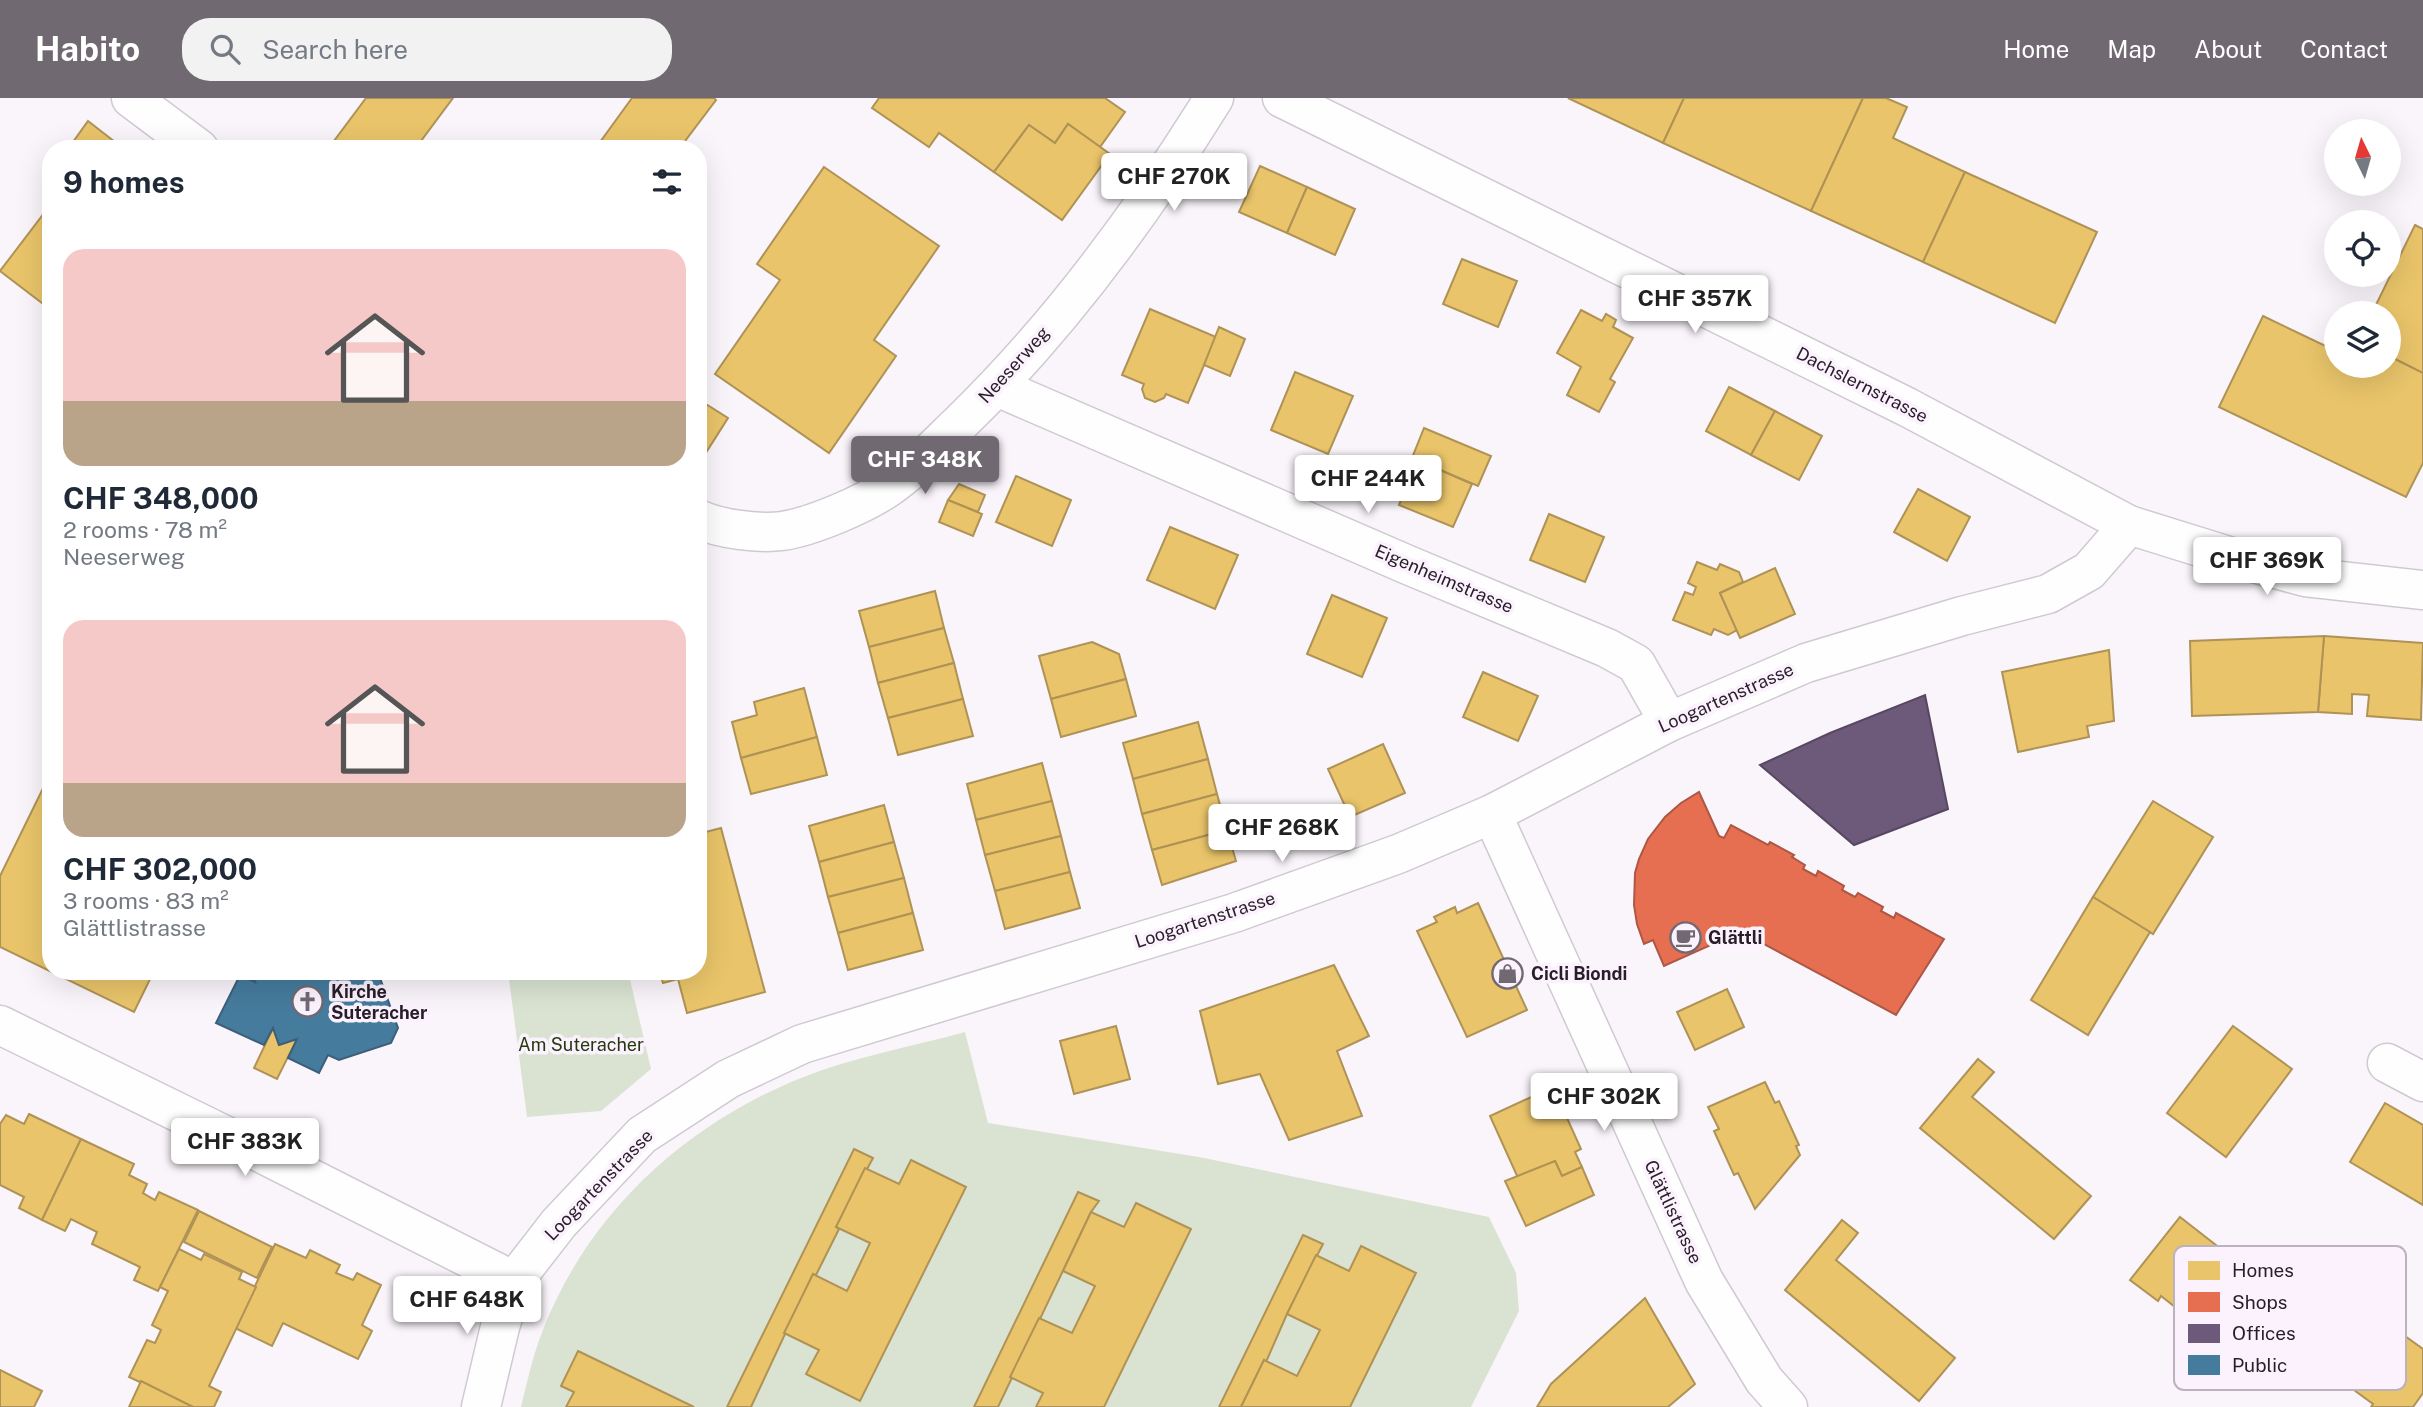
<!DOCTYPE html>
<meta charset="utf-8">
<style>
body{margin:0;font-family:"Public Sans",sans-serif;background:#f2f2f3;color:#1f2937;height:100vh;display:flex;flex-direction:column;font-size:26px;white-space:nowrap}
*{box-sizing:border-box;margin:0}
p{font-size:23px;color:#747a83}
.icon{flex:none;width:38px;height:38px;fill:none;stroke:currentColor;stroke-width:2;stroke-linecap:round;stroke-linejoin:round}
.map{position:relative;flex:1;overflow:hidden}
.drawer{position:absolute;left:42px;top:42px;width:665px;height:840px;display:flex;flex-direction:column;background:#fff;border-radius:28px;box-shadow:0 7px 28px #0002}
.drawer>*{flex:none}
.needle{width:46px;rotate:355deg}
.controls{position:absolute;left:2324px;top:21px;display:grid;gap:14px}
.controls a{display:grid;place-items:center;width:77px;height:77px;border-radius:50%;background:#fff;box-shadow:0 7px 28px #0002;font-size:35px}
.price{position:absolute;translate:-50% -60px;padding:0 16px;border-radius:7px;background:#fff;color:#222;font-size:23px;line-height:46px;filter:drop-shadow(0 2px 4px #0008)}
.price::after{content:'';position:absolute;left:50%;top:42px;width:21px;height:16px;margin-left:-10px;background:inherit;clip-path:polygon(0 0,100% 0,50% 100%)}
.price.current{background:#716972;color:#fff}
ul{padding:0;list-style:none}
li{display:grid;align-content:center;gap:14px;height:371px;padding:0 21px}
li span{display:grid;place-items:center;height:217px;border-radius:21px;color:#555}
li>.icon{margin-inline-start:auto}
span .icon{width:126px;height:126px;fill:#fffc;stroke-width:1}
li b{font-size:30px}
h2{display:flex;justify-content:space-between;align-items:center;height:84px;padding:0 21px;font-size:30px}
header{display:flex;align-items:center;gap:42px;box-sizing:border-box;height:98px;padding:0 35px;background:#716972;color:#fff}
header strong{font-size:33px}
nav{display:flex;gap:38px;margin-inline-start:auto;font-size:24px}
.search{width:490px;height:63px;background:#f2f2f3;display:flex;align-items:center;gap:18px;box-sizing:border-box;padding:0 24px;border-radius:28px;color:#747a83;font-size:26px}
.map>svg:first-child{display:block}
</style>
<header>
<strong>Habito</strong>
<div class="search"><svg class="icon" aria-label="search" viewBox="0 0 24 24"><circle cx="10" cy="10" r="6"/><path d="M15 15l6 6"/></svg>Search here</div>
<nav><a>Home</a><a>Map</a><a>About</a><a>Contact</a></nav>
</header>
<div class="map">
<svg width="2423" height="1309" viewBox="0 0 2423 1309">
<rect width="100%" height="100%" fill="#faf5fb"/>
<g fill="#dae3d1">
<path d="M 508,873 L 628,873 L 651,971 L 601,1013 L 527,1019 Z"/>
<path d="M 965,934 L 988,1025 L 1199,1059 L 1489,1119 L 1516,1175 L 1519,1213 L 1471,1309 L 521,1309 C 527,1285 532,1261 541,1237 C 586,1117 684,1027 801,980 C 853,959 911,949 965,934 Z"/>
</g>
<g fill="#e9c46a" stroke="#af9256" stroke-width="2">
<path d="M 366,0 L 453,0 L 415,51 L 328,51 Z"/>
<path d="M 632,0 L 714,0 L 716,2 L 679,51 L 595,51 Z"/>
<path d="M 879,0 L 1105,0 L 1125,14 L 1100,49 L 1068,26 L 1055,45 L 1029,27 L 994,74 L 939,35 L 929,49 L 872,10 Z"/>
<path d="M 1568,0 L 1684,0 L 1663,45 Z"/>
<path d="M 1684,0 L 1863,0 L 1811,113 L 1663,45 Z"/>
<path d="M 1863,0 L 1886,0 L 1907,9 L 1893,40 L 1965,74 L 1923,164 L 1811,113 Z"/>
<path d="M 88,23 L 124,51 L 68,51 Z"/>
<path d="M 1068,26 L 1110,56 L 1062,122 L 994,74 L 1029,27 L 1055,45 Z"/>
<path d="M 1260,68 L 1307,89 L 1287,135 L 1239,114 Z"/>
<path d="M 824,69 L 939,148 L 874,242 L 896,258 L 829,355 L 715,276 L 780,182 L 757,166 Z"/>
<path d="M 1965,74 L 2097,134 L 2055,225 L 1923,164 Z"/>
<path d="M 1307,89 L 1355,111 L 1335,157 L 1287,135 Z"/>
<path d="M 51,106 L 51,212 L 0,173 Z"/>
<path d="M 2415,127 L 2423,131 L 2423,275 L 2389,258 L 2389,215 L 2372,215 Z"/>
<path d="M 1462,161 L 1517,183 L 1498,229 L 1443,206 Z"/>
<path d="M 1150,211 L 1216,239 L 1188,305 L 1166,296 L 1164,300 L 1155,304 L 1145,300 L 1142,291 L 1144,286 L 1122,277 Z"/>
<path d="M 1581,212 L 1602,223 L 1606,216 L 1616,222 L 1613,229 L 1633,240 L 1610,281 L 1615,284 L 1599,314 L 1567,297 L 1581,269 L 1557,255 Z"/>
<path d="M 2263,218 L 2336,253 L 2336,268 L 2389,268 L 2389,258 L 2423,275 L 2423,365 L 2406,399 L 2219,309 Z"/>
<path d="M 1219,229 L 1245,241 L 1230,278 L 1204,267 Z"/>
<path d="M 1295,274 L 1353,298 L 1328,356 L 1271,332 Z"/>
<path d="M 1729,289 L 1775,313 L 1751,357 L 1706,333 Z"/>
<path d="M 698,301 L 728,320 L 707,353 L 698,347 Z"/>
<path d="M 1775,313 L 1822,338 L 1799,382 L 1751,357 Z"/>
<path d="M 1424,330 L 1491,358 L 1478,388 L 1412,360 Z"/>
<path d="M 1417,362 L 1472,386 L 1453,429 L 1399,407 Z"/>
<path d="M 1016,378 L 1071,402 L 1052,448 L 996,424 Z"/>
<path d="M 959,386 L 985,397 L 978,414 L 948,402 Z"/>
<path d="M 1918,391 L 1970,419 L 1947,463 L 1894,434 Z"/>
<path d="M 948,402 L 982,416 L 973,438 L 939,424 Z"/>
<path d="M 1549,416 L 1604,439 L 1585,484 L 1530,462 Z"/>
<path d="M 1170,429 L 1238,457 L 1215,511 L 1147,482 Z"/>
<path d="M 1697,464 L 1717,472 L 1720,466 L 1739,474 L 1743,484 L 1720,495 L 1737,532 L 1728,537 L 1714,531 L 1711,537 L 1673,522 L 1685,494 L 1693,497 L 1696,489 L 1688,485 Z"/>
<path d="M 1775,470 L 1795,516 L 1740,540 L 1720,495 Z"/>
<path d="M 935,493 L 944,530 L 869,549 L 859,513 Z"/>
<path d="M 1332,497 L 1387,520 L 1362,579 L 1307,556 Z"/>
<path d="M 944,530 L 954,565 L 878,585 L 869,549 Z"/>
<path d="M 2324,538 L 2423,545 L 2421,622 L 2367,618 L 2369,597 L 2352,596 L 2352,616 L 2318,614 Z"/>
<path d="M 2324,538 L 2318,614 L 2192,618 L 2190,543 Z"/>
<path d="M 1092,544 L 1119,556 L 1126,581 L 1051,601 L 1039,558 Z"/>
<path d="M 2109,552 L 2114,623 L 2087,628 L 2089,639 L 2018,654 L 2002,574 Z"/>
<path d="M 954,565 L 963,601 L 888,620 L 878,585 Z"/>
<path d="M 1483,574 L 1538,598 L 1518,643 L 1463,619 Z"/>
<path d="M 1126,581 L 1136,618 L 1061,639 L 1051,601 Z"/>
<path d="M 804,590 L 817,639 L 741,660 L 732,624 L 757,617 L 754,604 Z"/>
<path d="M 963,601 L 973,638 L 898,657 L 888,620 Z"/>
<path d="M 1198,624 L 1208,661 L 1133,681 L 1123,645 Z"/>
<path d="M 817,639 L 827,677 L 751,696 L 741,660 Z"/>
<path d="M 1383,646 L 1405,695 L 1350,719 L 1328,671 Z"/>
<path d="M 1208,661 L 1217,696 L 1142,716 L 1133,681 Z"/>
<path d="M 1042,665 L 1052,703 L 976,722 L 967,686 Z"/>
<path d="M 51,674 L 51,873 L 154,873 L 134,914 L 0,849 L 0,778 Z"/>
<path d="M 1217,696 L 1227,732 L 1152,752 L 1142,716 Z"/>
<path d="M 1052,703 L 1061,738 L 985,757 L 976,722 Z"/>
<path d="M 2153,703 L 2213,739 L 2153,836 L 2093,799 Z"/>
<path d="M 884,707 L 894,744 L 819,764 L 809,728 Z"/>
<path d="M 721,730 L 765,894 L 687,915 L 678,881 L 663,885 L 659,873 L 698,873 L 698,736 Z"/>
<path d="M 1227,732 L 1236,763 L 1162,787 L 1152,752 Z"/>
<path d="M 1061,738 L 1070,774 L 995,793 L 985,757 Z"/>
<path d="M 894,744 L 904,780 L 828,799 L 819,764 Z"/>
<path d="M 1070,774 L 1080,810 L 1005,831 L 995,793 Z"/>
<path d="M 904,780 L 913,815 L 838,835 L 828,799 Z"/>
<path d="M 2093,799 L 2150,834 L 2088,937 L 2031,902 Z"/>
<path d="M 1478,805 L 1527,912 L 1467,939 L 1417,833 L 1437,824 L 1434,819 L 1455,809 L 1457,815 Z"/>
<path d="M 913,815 L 923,852 L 848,872 L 838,835 Z"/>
<path d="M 1334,867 L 1369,938 L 1337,953 L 1362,1018 L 1289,1042 L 1260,976 L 1218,986 L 1200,913 Z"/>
<path d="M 1727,891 L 1744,929 L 1695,952 L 1677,914 Z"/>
<path d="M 1116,928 L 1130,981 L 1074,996 L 1060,943 Z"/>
<path d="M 2233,928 L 2292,971 L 2226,1059 L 2167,1015 Z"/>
<path d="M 273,930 L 279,947 L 297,941 L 277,981 L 254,970 Z"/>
<path d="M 1978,961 L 1994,974 L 1972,999 L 2091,1098 L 2054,1141 L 1920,1030 Z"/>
<path d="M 1765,984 L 1775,1005 L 1779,1003 L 1799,1047 L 1796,1048 L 1800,1057 L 1755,1111 L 1738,1075 L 1734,1077 L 1714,1033 L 1719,1031 L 1708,1009 Z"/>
<path d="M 1553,989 L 1581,1051 L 1575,1054 L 1582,1069 L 1562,1078 L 1555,1063 L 1518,1080 L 1490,1018 Z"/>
<path d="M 2385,1005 L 2423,1027 L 2423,1107 L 2350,1064 Z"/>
<path d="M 29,1016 L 81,1041 L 42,1122 L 19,1110 L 24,1099 L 0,1087 L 0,1026 L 6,1017 L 24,1026 Z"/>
<path d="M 81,1041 L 134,1066 L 129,1077 L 147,1086 L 143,1095 L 155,1102 L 159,1094 L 198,1112 L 158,1193 L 134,1182 L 140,1169 L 92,1146 L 97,1134 L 71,1121 L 65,1133 L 42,1122 Z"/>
<path d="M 854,1051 L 873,1060 L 836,1129 L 839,1131 L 816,1177 L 813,1176 L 751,1309 L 727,1309 Z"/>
<path d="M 911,1062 L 966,1089 L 860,1303 L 806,1276 L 819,1252 L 784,1235 L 813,1176 L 847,1193 L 870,1145 L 836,1129 L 865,1070 L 899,1086 Z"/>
<path d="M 1555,1063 L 1562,1078 L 1582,1069 L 1594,1097 L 1526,1128 L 1505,1083 Z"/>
<path d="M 1078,1094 L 1099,1103 L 1091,1114 L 998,1309 L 974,1309 Z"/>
<path d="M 1136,1105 L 1191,1131 L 1104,1309 L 1036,1309 L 1043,1295 L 1010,1279 L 1039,1220 L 1072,1235 L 1095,1188 L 1063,1173 L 1091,1114 L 1124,1129 Z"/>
<path d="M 199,1113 L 272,1149 L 257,1180 L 184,1144 Z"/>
<path d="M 2180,1119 L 2298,1211 L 2273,1242 L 2275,1243 L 2250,1276 L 2223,1255 L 2227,1250 L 2161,1198 L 2158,1203 L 2130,1182 Z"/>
<path d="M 1842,1122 L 1858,1135 L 1836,1162 L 1955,1260 L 1919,1303 L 1785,1192 Z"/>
<path d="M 1303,1137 L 1323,1146 L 1287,1216 L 1266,1264 L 1264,1262 L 1241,1309 L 1219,1309 Z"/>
<path d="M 275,1146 L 306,1160 L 310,1152 L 340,1167 L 336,1175 L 353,1182 L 357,1175 L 381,1187 L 362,1227 L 372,1233 L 358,1261 L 283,1225 L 272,1248 L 235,1230 Z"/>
<path d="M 1361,1148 L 1416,1175 L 1350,1309 L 1241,1309 L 1264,1262 L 1297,1278 L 1320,1232 L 1287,1216 L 1316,1157 L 1349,1173 Z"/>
<path d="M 179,1151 L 201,1162 L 204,1156 L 242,1174 L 239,1181 L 256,1189 L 209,1288 L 221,1294 L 214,1309 L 193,1309 L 129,1279 L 147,1242 L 155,1245 L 161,1232 L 152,1227 L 168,1193 L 160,1189 Z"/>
<path d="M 2320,1177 L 2423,1251 L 2423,1295 L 2413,1309 L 2371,1309 L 2373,1306 L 2306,1257 L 2302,1263 L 2273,1242 L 2298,1211 L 2296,1210 Z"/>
<path d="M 1645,1200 L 1695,1286 L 1668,1309 L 1537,1309 L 1551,1286 Z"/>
<path d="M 578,1253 L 694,1309 L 566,1309 L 574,1294 L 561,1288 Z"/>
<path d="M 0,1272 L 42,1293 L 34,1309 L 0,1309 Z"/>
<path d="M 141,1283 L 193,1309 L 129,1309 Z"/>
</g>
<path fill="#e76f51" stroke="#ad5745" stroke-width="2" d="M 1699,694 L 1719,738 L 1724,740 L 1731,727 L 1768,747 L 1770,744 L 1794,757 L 1792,759 L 1805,767 L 1803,771 L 1816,778 L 1818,773 L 1844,788 L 1842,792 L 1855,799 L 1858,795 L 1883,809 L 1881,813 L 1894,820 L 1896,815 L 1944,841 L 1896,917 L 1747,837 L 1748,834 L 1744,832 L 1664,868 L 1653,842 L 1644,846 L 1637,826 L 1634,807 L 1635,775 L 1639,761 L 1648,741 L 1665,719 L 1681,705 Z"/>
<path fill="#6d597a" stroke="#584762" stroke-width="2" d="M 1925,597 L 1948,711 L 1854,747 L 1760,667 L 1830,635 Z"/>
<path fill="#457b9d" stroke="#3c5f7a" stroke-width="2" d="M 251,873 L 368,873 L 380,880 L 398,930 L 391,945 L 339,962 L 328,957 L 319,975 L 288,960 L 297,941 L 279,947 L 273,930 L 264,947 L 216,925 L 240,877 L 255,884 Z"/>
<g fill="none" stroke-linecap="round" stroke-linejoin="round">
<defs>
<g id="minor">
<path d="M 131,0 L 199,51"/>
<path d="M 1282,0 L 1907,309 L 2129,427 L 2235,460 L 2305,479 L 2423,492"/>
<path d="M 997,289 L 1408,467 L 1607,550 L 1636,566 L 1669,624"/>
<path d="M 698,421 C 719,431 759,436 782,433 C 811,429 865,406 889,389 C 915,371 937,347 960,325 C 1058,230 1142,116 1214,0"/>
<path d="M 1492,716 L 1704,1183 L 1764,1282 L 1788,1309"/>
<path d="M 0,927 L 259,1054 L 514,1183"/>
<path d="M 2387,965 L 2423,984"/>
<path d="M 481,1309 L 500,1229 L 514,1183 L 559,1125 L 642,1037 L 728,981 L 802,946 L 1234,815 L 1398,756 L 1492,716 L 1669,624 L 1806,565 L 1962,518 L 2048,496 L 2089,473 L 2129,427"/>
</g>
</defs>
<use href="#minor" stroke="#d0c9d2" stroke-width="41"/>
<use href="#minor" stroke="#fefefe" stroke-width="38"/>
</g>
<defs>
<symbol id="cafe-ring" viewBox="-11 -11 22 22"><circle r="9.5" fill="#fcf2fe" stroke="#716972" stroke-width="1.5"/><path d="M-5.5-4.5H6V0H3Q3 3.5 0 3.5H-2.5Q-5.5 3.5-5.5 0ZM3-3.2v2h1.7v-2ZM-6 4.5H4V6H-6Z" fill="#716972"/></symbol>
<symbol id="shop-ring" viewBox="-11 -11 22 22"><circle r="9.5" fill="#fcf2fe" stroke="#716972" stroke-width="1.5"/><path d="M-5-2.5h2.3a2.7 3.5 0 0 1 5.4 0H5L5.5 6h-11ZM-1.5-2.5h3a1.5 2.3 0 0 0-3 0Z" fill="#716972"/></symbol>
<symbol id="church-ring" viewBox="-11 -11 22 22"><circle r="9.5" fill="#fcf2fe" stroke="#716972" stroke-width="1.5"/><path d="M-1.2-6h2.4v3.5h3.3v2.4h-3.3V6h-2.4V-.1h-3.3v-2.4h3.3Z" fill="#716972"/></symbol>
</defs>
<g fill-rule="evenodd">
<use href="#cafe-ring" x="1668" y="822" width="35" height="35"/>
<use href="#shop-ring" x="1490" y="858" width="35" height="35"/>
<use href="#church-ring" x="290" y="886" width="35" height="35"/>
</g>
<g text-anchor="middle" stroke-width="7" stroke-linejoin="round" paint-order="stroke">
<g font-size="18" fill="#271e29" stroke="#fcf2fe">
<text transform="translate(1014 267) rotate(-48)" y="6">Neeserweg</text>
<text transform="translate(1862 287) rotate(27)" y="6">Dachslernstrasse</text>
<text transform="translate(1444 481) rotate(23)" y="6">Eigenheimstrasse</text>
<text transform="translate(1726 600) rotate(-24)" y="6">Loogartenstrasse</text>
<text transform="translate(1205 822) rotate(-18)" y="6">Loogartenstrasse</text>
<text transform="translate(599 1087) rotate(-46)" y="6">Loogartenstrasse</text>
<text transform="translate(1673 1114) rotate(65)" y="6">Glättlistrasse</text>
</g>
<g font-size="18" font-weight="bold" fill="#271e29" stroke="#fcf2fe" text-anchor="start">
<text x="1708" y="846">Glättli</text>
<text x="1531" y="882">Cicli Biondi</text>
<text x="331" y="900">Kirche<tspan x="331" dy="21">Suteracher</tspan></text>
</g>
<g font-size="18" fill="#24390f" stroke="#fcf2fe">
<text x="581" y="953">Am Suteracher</text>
</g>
</g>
<rect x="2174" y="1148" width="232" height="144" rx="10" fill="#fcf2fe" stroke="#bcb2be" stroke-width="2"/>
<rect x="2188" y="1163" width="32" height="19" fill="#e9c46a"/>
<rect x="2188" y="1194" width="32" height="20" fill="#e76f51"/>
<rect x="2188" y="1226" width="32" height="19" fill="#6d597a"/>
<rect x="2188" y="1257" width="32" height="20" fill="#457b9d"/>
<g font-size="19" fill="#271e29">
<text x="2232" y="1179">Homes</text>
<text x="2232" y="1211">Shops</text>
<text x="2232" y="1242">Offices</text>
<text x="2232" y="1274">Public</text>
</g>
</svg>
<div class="controls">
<a><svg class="needle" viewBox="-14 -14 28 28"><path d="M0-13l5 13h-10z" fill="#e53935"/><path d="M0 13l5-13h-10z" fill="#747a83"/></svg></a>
<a><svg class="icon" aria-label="locate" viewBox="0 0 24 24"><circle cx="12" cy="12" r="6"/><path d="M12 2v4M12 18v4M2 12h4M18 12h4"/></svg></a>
<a><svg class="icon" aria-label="layers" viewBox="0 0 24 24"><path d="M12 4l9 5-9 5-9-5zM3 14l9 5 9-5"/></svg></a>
</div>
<b class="price" style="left:1174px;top:115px">CHF 270K</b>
<b class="price" style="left:1695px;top:237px">CHF 357K</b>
<b class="price current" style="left:925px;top:398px">CHF 348K</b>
<b class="price" style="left:1368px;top:417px">CHF 244K</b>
<b class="price" style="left:2267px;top:499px">CHF 369K</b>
<b class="price" style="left:1282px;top:766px">CHF 268K</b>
<b class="price" style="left:1604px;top:1035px">CHF 302K</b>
<b class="price" style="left:245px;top:1080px">CHF 383K</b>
<b class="price" style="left:467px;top:1238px">CHF 648K</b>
<section class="drawer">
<h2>9 homes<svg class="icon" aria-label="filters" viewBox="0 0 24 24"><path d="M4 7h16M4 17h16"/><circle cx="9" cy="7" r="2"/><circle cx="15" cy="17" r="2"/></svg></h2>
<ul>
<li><span style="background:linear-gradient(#f6c9c9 70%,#b9a48a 0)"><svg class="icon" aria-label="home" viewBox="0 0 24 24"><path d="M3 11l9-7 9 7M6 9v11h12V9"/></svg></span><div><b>CHF 348,000</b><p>2 rooms · 78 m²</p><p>Neeserweg</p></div></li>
<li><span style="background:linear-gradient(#f6c9c9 75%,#b9a48a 0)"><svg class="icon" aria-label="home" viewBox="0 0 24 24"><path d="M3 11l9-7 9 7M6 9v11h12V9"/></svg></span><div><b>CHF 302,000</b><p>3 rooms · 83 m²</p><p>Glättlistrasse</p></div></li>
</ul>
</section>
</div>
